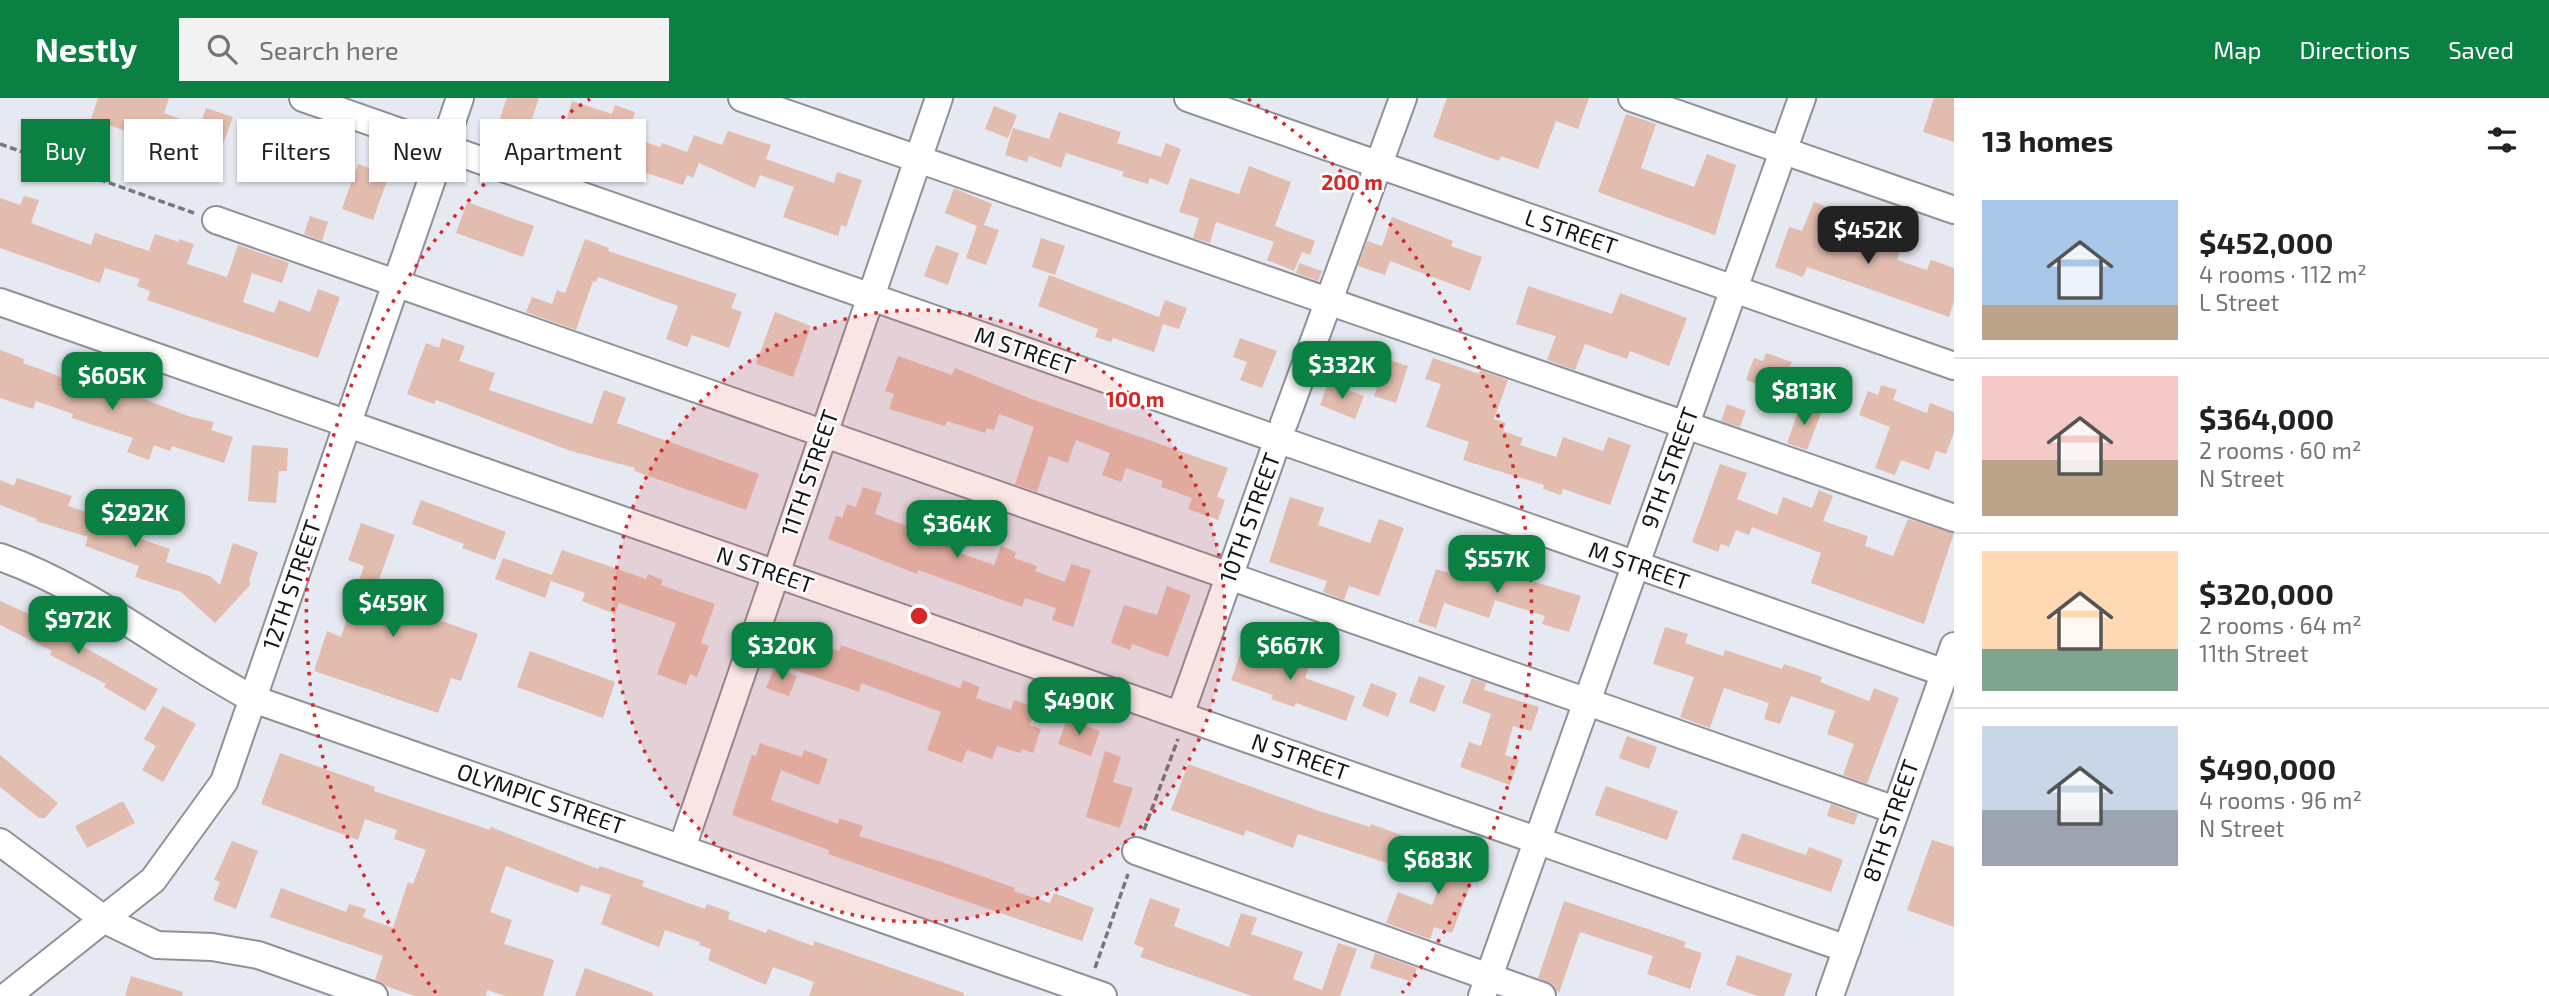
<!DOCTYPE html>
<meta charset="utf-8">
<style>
body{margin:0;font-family:"Exo 2",sans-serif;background:#f2f2f2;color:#202124;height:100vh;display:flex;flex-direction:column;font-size:26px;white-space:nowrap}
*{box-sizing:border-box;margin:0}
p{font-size:23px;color:#757577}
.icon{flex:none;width:38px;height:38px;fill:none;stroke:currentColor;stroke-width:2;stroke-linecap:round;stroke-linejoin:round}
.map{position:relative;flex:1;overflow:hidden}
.details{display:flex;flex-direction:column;background:#fff;width:595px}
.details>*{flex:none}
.banner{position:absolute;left:21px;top:21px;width:665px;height:63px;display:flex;gap:14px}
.price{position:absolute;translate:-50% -60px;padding:0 16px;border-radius:14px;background:#0b8043;color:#fff;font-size:23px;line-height:46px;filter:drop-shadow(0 2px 4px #0008)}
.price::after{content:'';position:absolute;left:50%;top:42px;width:21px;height:16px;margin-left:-10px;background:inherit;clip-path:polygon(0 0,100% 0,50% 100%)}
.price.current{background:#222;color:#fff}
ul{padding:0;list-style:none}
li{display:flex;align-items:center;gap:21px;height:175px;padding:0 28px}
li+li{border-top:2px solid #e0e0e0}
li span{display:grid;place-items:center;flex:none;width:196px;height:140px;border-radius:0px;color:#555}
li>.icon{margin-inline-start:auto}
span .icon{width:84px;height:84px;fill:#fffc;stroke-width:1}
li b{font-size:30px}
h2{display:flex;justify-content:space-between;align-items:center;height:84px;padding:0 28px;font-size:30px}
.pill{padding:0 24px;border-radius:0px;background:#fff;box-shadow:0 2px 5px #0004;font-size:24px;line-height:63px}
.pill.current{background:#0b8043;color:#fff}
header{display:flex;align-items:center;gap:42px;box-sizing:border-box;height:98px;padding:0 35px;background:#0b8043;color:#fff}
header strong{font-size:33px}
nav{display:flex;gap:38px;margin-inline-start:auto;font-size:24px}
.search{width:490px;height:63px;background:#f2f2f2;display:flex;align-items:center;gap:18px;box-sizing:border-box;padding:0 24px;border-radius:0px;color:#757577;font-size:26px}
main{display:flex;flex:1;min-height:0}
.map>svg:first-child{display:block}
</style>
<header>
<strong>Nestly</strong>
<div class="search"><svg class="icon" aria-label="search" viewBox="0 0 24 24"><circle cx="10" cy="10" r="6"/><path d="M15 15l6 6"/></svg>Search here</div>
<nav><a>Map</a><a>Directions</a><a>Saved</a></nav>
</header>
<main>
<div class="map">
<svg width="1954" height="898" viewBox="0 0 1954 898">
<rect width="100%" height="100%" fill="#e6e9f1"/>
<g fill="#e2bcaf">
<path d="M 98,0 L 169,0 L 164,15 L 200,28 L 206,10 L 233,19 L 220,54 L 179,40 L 174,54 L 159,49 L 154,62 L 137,56 L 142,43 L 127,38 L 129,34 L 91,21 Z"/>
<path d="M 507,0 L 539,0 L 529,30 L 500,20 Z"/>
<path d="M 1447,0 L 1589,0 L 1578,31 L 1556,23 L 1538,71 L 1501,58 L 1499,63 L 1433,39 Z"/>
<path d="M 1934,0 L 1954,0 L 1954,44 L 1923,34 Z"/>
<path d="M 572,3 L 612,16 L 615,7 L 635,14 L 627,38 L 660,49 L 662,45 L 687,54 L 694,37 L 722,47 L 728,33 L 771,47 L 766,61 L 834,85 L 837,74 L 862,82 L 846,129 L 841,127 L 838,138 L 783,119 L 794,89 L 760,77 L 755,90 L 699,65 L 693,80 L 687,77 L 683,87 L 598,59 L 602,47 L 563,35 Z"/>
<path d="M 994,8 L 1017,17 L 1008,40 L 985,31 Z"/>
<path d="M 1059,14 L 1121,34 L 1117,45 L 1161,59 L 1166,45 L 1181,51 L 1168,87 L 1150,80 L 1148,86 L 1122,78 L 1124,74 L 1066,55 L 1061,70 L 1029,58 L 1027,64 L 1005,57 L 1013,30 L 1049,41 Z"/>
<path d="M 1626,16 L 1656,26 L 1641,70 L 1694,89 L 1707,56 L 1736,67 L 1715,137 L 1598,94 Z"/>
<path d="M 276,38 L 316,50 L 307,77 L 267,65 Z"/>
<path d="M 358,66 L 389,77 L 373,122 L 342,111 Z"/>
<path d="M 1249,68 L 1291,84 L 1275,128 L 1315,143 L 1310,157 L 1302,154 L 1294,173 L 1267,162 L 1274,144 L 1216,124 L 1210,145 L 1193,140 L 1199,120 L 1179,114 L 1190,80 L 1239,96 Z"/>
<path d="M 954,90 L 992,106 L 984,127 L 999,132 L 986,167 L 966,160 L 977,128 L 945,115 Z"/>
<path d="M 24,98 L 39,102 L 31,125 L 91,147 L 95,135 L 149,153 L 155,136 L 179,144 L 179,141 L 194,146 L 187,166 L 227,179 L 238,147 L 289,165 L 282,185 L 252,175 L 243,204 L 274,215 L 279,202 L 310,214 L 318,191 L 340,199 L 318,260 L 147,202 L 150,193 L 137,188 L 140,181 L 105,170 L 100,185 L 0,150 L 0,100 L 20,107 Z"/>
<path d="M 467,104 L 534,128 L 523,159 L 456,135 Z"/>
<path d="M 1814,104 L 1830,110 L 1817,141 L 1852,154 L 1856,142 L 1883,151 L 1889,134 L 1904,139 L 1897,162 L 1927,172 L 1931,162 L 1954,170 L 1954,203 L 1949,219 L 1807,169 L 1803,179 L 1775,169 L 1789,129 L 1802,133 Z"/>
<path d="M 310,118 L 328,124 L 322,143 L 304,136 Z"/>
<path d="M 1392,119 L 1453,143 L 1451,148 L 1482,159 L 1470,193 L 1390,163 L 1385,177 L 1358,168 L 1367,143 L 1382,148 Z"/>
<path d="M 1041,140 L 1065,148 L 1055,177 L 1032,169 Z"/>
<path d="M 585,141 L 609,150 L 608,153 L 737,196 L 731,210 L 742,214 L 729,250 L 692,237 L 687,249 L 666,241 L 678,208 L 598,179 L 596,184 L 593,183 L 576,232 L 526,214 L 532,199 L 552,206 L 557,192 L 565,195 Z"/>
<path d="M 936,147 L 959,155 L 948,187 L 924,178 Z"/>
<path d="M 1299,165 L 1322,173 L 1318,183 L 1296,175 Z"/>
<path d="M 1049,177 L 1159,219 L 1165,202 L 1187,210 L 1179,231 L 1163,226 L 1154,254 L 1113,240 L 1111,244 L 1095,239 L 1098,231 L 1038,208 Z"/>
<path d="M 1528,188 L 1612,216 L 1620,195 L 1687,220 L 1669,268 L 1630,253 L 1627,261 L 1585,246 L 1575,272 L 1547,262 L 1556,238 L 1516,226 Z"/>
<path d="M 775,214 L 811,228 L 793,279 L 756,266 Z"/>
<path d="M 442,240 L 465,248 L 459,263 L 495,275 L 489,292 L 549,312 L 592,326 L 604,292 L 626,300 L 617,325 L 759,376 L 746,412 L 634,373 L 635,370 L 571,353 L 436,302 L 434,306 L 407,296 L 426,245 L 439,250 Z"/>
<path d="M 1240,240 L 1277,253 L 1262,290 L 1240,282 L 1247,264 L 1233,259 Z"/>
<path d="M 0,252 L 24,261 L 23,265 L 75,284 L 109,295 L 112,289 L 191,319 L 214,324 L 211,332 L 233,339 L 224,365 L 172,348 L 170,353 L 154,347 L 149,362 L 127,354 L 133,340 L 72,320 L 73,316 L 36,303 L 33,311 L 0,300 Z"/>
<path d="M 1766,255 L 1792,264 L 1780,295 L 1746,282 L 1754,260 L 1763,263 Z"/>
<path d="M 898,258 L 952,277 L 955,270 L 1029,300 L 1228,370 L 1217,399 L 1225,402 L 1218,422 L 1188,411 L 1192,400 L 1161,389 L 1163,383 L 1126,370 L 1121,384 L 1102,377 L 1110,355 L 1076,342 L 1068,365 L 1049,358 L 1037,394 L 1015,386 L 1034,329 L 999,316 L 994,332 L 987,330 L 985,335 L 947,323 L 945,328 L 889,311 L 894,296 L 885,293 Z"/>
<path d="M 1433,260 L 1479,276 L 1480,272 L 1508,282 L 1494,321 L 1506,325 L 1503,333 L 1523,340 L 1520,347 L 1556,359 L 1563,339 L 1603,353 L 1608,339 L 1631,347 L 1610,407 L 1563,391 L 1561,397 L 1543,391 L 1544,387 L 1463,362 L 1469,344 L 1426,329 L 1441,286 L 1425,281 Z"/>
<path d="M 1386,261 L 1408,268 L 1396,305 L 1374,298 Z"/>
<path d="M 1328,285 L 1364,298 L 1355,321 L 1320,307 Z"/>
<path d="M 1881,287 L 1897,292 L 1893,302 L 1927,315 L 1930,305 L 1954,314 L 1954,334 L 1946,356 L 1936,353 L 1929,372 L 1901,362 L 1895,377 L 1875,370 L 1890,329 L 1859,317 L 1868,293 L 1878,297 Z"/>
<path d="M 1801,305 L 1822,313 L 1807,352 L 1787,345 Z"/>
<path d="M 1727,306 L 1746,313 L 1740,329 L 1721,323 Z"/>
<path d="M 252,347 L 288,350 L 287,373 L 279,373 L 276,405 L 248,403 Z"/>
<path d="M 1720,366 L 1747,375 L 1737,401 L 1777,417 L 1783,399 L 1812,410 L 1819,392 L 1833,398 L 1823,423 L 1868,438 L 1865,448 L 1893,458 L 1908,421 L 1954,435 L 1924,526 L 1811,485 L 1821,455 L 1752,429 L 1749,437 L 1736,432 L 1729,449 L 1721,446 L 1718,454 L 1692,444 Z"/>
<path d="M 17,380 L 72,398 L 68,408 L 89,415 L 86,422 L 170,451 L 166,464 L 210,478 L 220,487 L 233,445 L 258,454 L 249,483 L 251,486 L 215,525 L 181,494 L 135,479 L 139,468 L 85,448 L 88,439 L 36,423 L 37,421 L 0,407 L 0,382 L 14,388 Z"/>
<path d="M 863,389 L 882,395 L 875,416 L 907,428 L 905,434 L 937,446 L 945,420 L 962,426 L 954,453 L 994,467 L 1001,448 L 1016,454 L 1014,460 L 1037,468 L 1035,473 L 1065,484 L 1071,466 L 1091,472 L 1073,529 L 1052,522 L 1056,510 L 1025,500 L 1022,509 L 918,472 L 917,476 L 828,441 L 836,418 L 842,420 L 847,406 L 856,409 Z"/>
<path d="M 1290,399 L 1324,410 L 1318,427 L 1370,445 L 1379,421 L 1404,430 L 1379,498 L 1349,488 L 1344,502 L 1323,494 L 1327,483 L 1269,464 Z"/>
<path d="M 421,402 L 506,434 L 495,462 L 462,450 L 464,446 L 412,426 Z"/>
<path d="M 361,425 L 395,437 L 373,498 L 478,536 L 461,583 L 451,580 L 438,615 L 314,573 L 327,533 L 341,539 L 364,468 L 348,462 Z"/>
<path d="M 562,452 L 646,481 L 648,476 L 663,482 L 661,487 L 715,506 L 701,545 L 709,548 L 697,579 L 690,576 L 686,587 L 657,576 L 676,525 L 619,505 L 615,516 L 582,503 L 585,495 L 551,483 L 545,500 L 495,481 L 503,460 L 552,477 Z"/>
<path d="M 1469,459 L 1495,467 L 1493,471 L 1581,498 L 1569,534 L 1542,526 L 1545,518 L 1495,502 L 1489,520 L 1444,505 L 1436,530 L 1418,524 L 1436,471 L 1463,479 Z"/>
<path d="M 1167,488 L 1191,497 L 1168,559 L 1132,546 L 1130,552 L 1111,545 L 1124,507 L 1157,517 Z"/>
<path d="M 0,503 L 56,528 L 54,532 L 158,591 L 145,613 L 104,589 L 106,586 L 50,557 L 52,553 L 0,527 Z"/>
<path d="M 1665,529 L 1688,536 L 1685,545 L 1723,558 L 1725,552 L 1782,571 L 1784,566 L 1822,579 L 1820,584 L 1869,603 L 1874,590 L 1899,600 L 1867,686 L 1843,677 L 1854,646 L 1827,636 L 1835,613 L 1791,598 L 1780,626 L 1764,621 L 1769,605 L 1724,590 L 1710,630 L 1680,619 L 1694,579 L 1653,566 Z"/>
<path d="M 800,540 L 839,553 L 841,547 L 960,590 L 963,582 L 980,589 L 976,600 L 1011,612 L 1014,602 L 1036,609 L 1030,627 L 1041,631 L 1033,655 L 1022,651 L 1020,655 L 997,648 L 992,661 L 967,652 L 962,665 L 927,652 L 941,614 L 861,585 L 859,594 L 789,570 Z"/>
<path d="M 1243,548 L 1274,559 L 1278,548 L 1312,560 L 1305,580 L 1355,598 L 1346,623 L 1296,605 L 1294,609 L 1271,601 L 1273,597 L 1231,582 Z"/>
<path d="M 530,553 L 615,584 L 603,620 L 517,589 Z"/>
<path d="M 774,570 L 797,578 L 789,598 L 766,590 Z"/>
<path d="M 1419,578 L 1445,588 L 1435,614 L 1409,604 Z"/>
<path d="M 1472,580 L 1486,585 L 1484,592 L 1539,609 L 1531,633 L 1513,628 L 1505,657 L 1519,662 L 1510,687 L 1460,669 L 1469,644 L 1481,648 L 1491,616 L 1462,605 Z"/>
<path d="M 1371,585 L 1397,595 L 1388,619 L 1362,608 Z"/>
<path d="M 163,608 L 196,626 L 163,684 L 142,672 L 156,648 L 144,641 Z"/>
<path d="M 1067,621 L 1100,633 L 1091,658 L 1058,646 Z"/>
<path d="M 1627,638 L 1657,649 L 1649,671 L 1619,660 Z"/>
<path d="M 760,645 L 802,659 L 804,652 L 828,661 L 819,687 L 781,672 L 771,702 L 838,726 L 839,720 L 863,728 L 859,738 L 945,765 L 1015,790 L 1014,793 L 1050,805 L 1054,795 L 1094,810 L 1082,843 L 828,756 L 829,752 L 732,717 L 752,657 L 756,658 Z"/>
<path d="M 1105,653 L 1121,659 L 1113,684 L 1133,690 L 1120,730 L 1086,719 Z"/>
<path d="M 280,655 L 375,689 L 374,693 L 490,732 L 491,729 L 598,771 L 600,768 L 644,783 L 642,788 L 705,811 L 707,806 L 730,814 L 728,821 L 766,835 L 768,831 L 813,848 L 814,843 L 964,895 L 964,898 L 809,898 L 814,884 L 773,869 L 766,887 L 708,862 L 711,851 L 699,847 L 700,844 L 665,832 L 659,849 L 601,826 L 611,797 L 581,787 L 578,795 L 506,768 L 490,814 L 512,822 L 504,846 L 554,862 L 543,898 L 505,898 L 487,892 L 486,898 L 415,898 L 386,888 L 375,882 L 383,858 L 270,819 L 281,790 L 346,814 L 349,806 L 366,811 L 363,819 L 393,830 L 408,784 L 413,786 L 426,752 L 394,741 L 397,732 L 365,721 L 358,742 L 261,706 Z"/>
<path d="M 0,657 L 58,705 L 45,720 L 39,720 L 0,689 Z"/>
<path d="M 1188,666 L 1319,713 L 1370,729 L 1371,726 L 1407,739 L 1396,768 L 1298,736 L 1293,750 L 1246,732 L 1244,738 L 1171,712 Z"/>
<path d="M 1606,688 L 1678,713 L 1667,742 L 1595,717 Z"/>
<path d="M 123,703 L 135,725 L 87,750 L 75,728 Z"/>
<path d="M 1831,706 L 1858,716 L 1854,727 L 1827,718 Z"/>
<path d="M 1742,735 L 1806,757 L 1809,749 L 1843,762 L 1831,794 L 1732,761 Z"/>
<path d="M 1932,742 L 1954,749 L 1954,829 L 1907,812 Z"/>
<path d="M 232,743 L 258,753 L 236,811 L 213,802 L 220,784 L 214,782 Z"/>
<path d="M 1442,745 L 1481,759 L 1452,835 L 1434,829 L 1430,841 L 1386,825 L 1398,794 L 1432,807 L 1445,773 L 1433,769 Z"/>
<path d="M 1150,800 L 1180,811 L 1174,828 L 1229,849 L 1241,815 L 1257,820 L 1251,836 L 1303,854 L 1293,881 L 1322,892 L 1338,845 L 1357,851 L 1340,898 L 1252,898 L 1140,859 L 1144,850 L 1134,846 Z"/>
<path d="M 1564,803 L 1686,844 L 1684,849 L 1702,855 L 1690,891 L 1647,876 L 1653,858 L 1580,834 L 1559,895 L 1557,894 L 1553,887 L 1538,880 Z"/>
<path d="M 1375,855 L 1417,870 L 1412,884 L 1370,870 Z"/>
<path d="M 1737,857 L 1792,876 L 1784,898 L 1758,898 L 1726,887 Z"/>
<path d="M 585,870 L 653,895 L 653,898 L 575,898 Z"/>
<path d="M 131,878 L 183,894 L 182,898 L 125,898 Z"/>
</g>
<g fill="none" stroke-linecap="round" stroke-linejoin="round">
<defs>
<g id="minor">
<path d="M 303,0 L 1945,575"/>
<path d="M 742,0 L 1954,420"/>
<path d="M 1188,0 L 1954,268"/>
<path d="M 1632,0 L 1954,112"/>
<path d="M 216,122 L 1895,712"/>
<path d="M 0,204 L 1847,851"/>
<path d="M 1284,325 L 1403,0"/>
<path d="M 0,459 C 93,492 167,555 253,601 L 1103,898"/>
<path d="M 1180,617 L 1278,341"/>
<path d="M 0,744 L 105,822 L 157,847 L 212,849 L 258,857 L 374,898"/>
<path d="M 682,750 L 939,0"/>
<path d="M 1136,753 L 1542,898"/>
<path d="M 7,898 L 153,782 L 224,684 L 460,0"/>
<path d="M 1482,898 L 1802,0"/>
<path d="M 1830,898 L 1954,548"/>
</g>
</defs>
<use href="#minor" stroke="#8f9199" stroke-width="30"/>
<g stroke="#75777c" stroke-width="3.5" stroke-dasharray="7 3.5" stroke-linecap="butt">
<path d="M 0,46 L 194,115"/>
<path d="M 1144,732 L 1178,641"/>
<path d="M 1095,870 L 1128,776"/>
</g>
<use href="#minor" stroke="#fff" stroke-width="26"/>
</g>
<circle cx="919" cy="518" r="306" fill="#d62828" fill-opacity=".12"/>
<g fill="none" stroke="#d62828" stroke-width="3.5" stroke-dasharray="3.5 7">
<circle cx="919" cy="518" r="306"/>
<path d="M436 895A613 613 0 0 1 590 1M1248 1A613 613 0 0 1 1402 895"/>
</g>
<g text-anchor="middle" stroke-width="5" stroke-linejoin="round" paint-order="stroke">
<g font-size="23" fill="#141518" stroke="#fff">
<text transform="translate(1571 134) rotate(19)" y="8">L STREET</text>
<text transform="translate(1025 253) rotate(19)" y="8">M STREET</text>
<text transform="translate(1670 370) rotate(-70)" y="8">9TH STREET</text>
<text transform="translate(810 375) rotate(-71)" y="8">11TH STREET</text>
<text transform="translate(1250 420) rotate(-70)" y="8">10TH STREET</text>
<text transform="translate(1639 468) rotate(19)" y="8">M STREET</text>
<text transform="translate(765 472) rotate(19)" y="8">N STREET</text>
<text transform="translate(292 487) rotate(-71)" y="8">12TH STREET</text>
<text transform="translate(1300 659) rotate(19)" y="8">N STREET</text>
<text transform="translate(541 701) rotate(19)" y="8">OLYMPIC STREET</text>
<text transform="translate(1891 723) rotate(-71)" y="8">8TH STREET</text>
</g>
</g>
<circle cx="919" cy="518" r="10" fill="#d62828" stroke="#fff" stroke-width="3.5"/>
<g font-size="21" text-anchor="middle" font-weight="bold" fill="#d62828" stroke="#fff" stroke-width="5" stroke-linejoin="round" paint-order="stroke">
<text x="1352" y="92">200 m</text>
<text x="1135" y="309">100 m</text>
</g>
</svg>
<b class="price current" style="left:1868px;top:168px">$452K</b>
<b class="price" style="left:1342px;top:303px">$332K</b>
<b class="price" style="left:112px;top:314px">$605K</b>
<b class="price" style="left:1804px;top:329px">$813K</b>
<b class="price" style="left:135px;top:451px">$292K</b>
<b class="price" style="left:957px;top:462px">$364K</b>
<b class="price" style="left:1497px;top:497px">$557K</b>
<b class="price" style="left:393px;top:541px">$459K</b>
<b class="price" style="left:78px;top:558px">$972K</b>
<b class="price" style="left:782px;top:584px">$320K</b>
<b class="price" style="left:1290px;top:584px">$667K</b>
<b class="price" style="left:1079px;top:639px">$490K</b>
<b class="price" style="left:1438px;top:798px">$683K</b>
<div class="banner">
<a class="pill current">Buy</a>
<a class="pill">Rent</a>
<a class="pill">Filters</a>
<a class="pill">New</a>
<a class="pill">Apartment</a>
</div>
</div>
<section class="details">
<h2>13 homes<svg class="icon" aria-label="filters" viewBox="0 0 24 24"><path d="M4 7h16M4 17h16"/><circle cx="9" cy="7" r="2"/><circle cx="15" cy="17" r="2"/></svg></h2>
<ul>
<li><span style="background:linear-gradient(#a9c7e8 75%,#b9a48a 0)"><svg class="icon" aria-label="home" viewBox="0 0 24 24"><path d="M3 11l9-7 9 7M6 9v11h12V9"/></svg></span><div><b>$452,000</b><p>4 rooms · 112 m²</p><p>L Street</p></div></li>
<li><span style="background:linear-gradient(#f6c9c9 60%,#b9a48a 0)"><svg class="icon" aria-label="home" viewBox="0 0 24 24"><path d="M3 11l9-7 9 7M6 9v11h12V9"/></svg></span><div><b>$364,000</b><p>2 rooms · 60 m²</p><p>N Street</p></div></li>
<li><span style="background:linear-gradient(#ffd9b3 70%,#7fa58c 0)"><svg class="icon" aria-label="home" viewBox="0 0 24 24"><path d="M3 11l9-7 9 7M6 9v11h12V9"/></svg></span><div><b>$320,000</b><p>2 rooms · 64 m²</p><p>11th Street</p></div></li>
<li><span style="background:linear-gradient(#c9d6e8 60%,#9aa5b1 0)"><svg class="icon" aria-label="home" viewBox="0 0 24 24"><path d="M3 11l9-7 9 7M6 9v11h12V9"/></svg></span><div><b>$490,000</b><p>4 rooms · 96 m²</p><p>N Street</p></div></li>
</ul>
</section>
</main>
